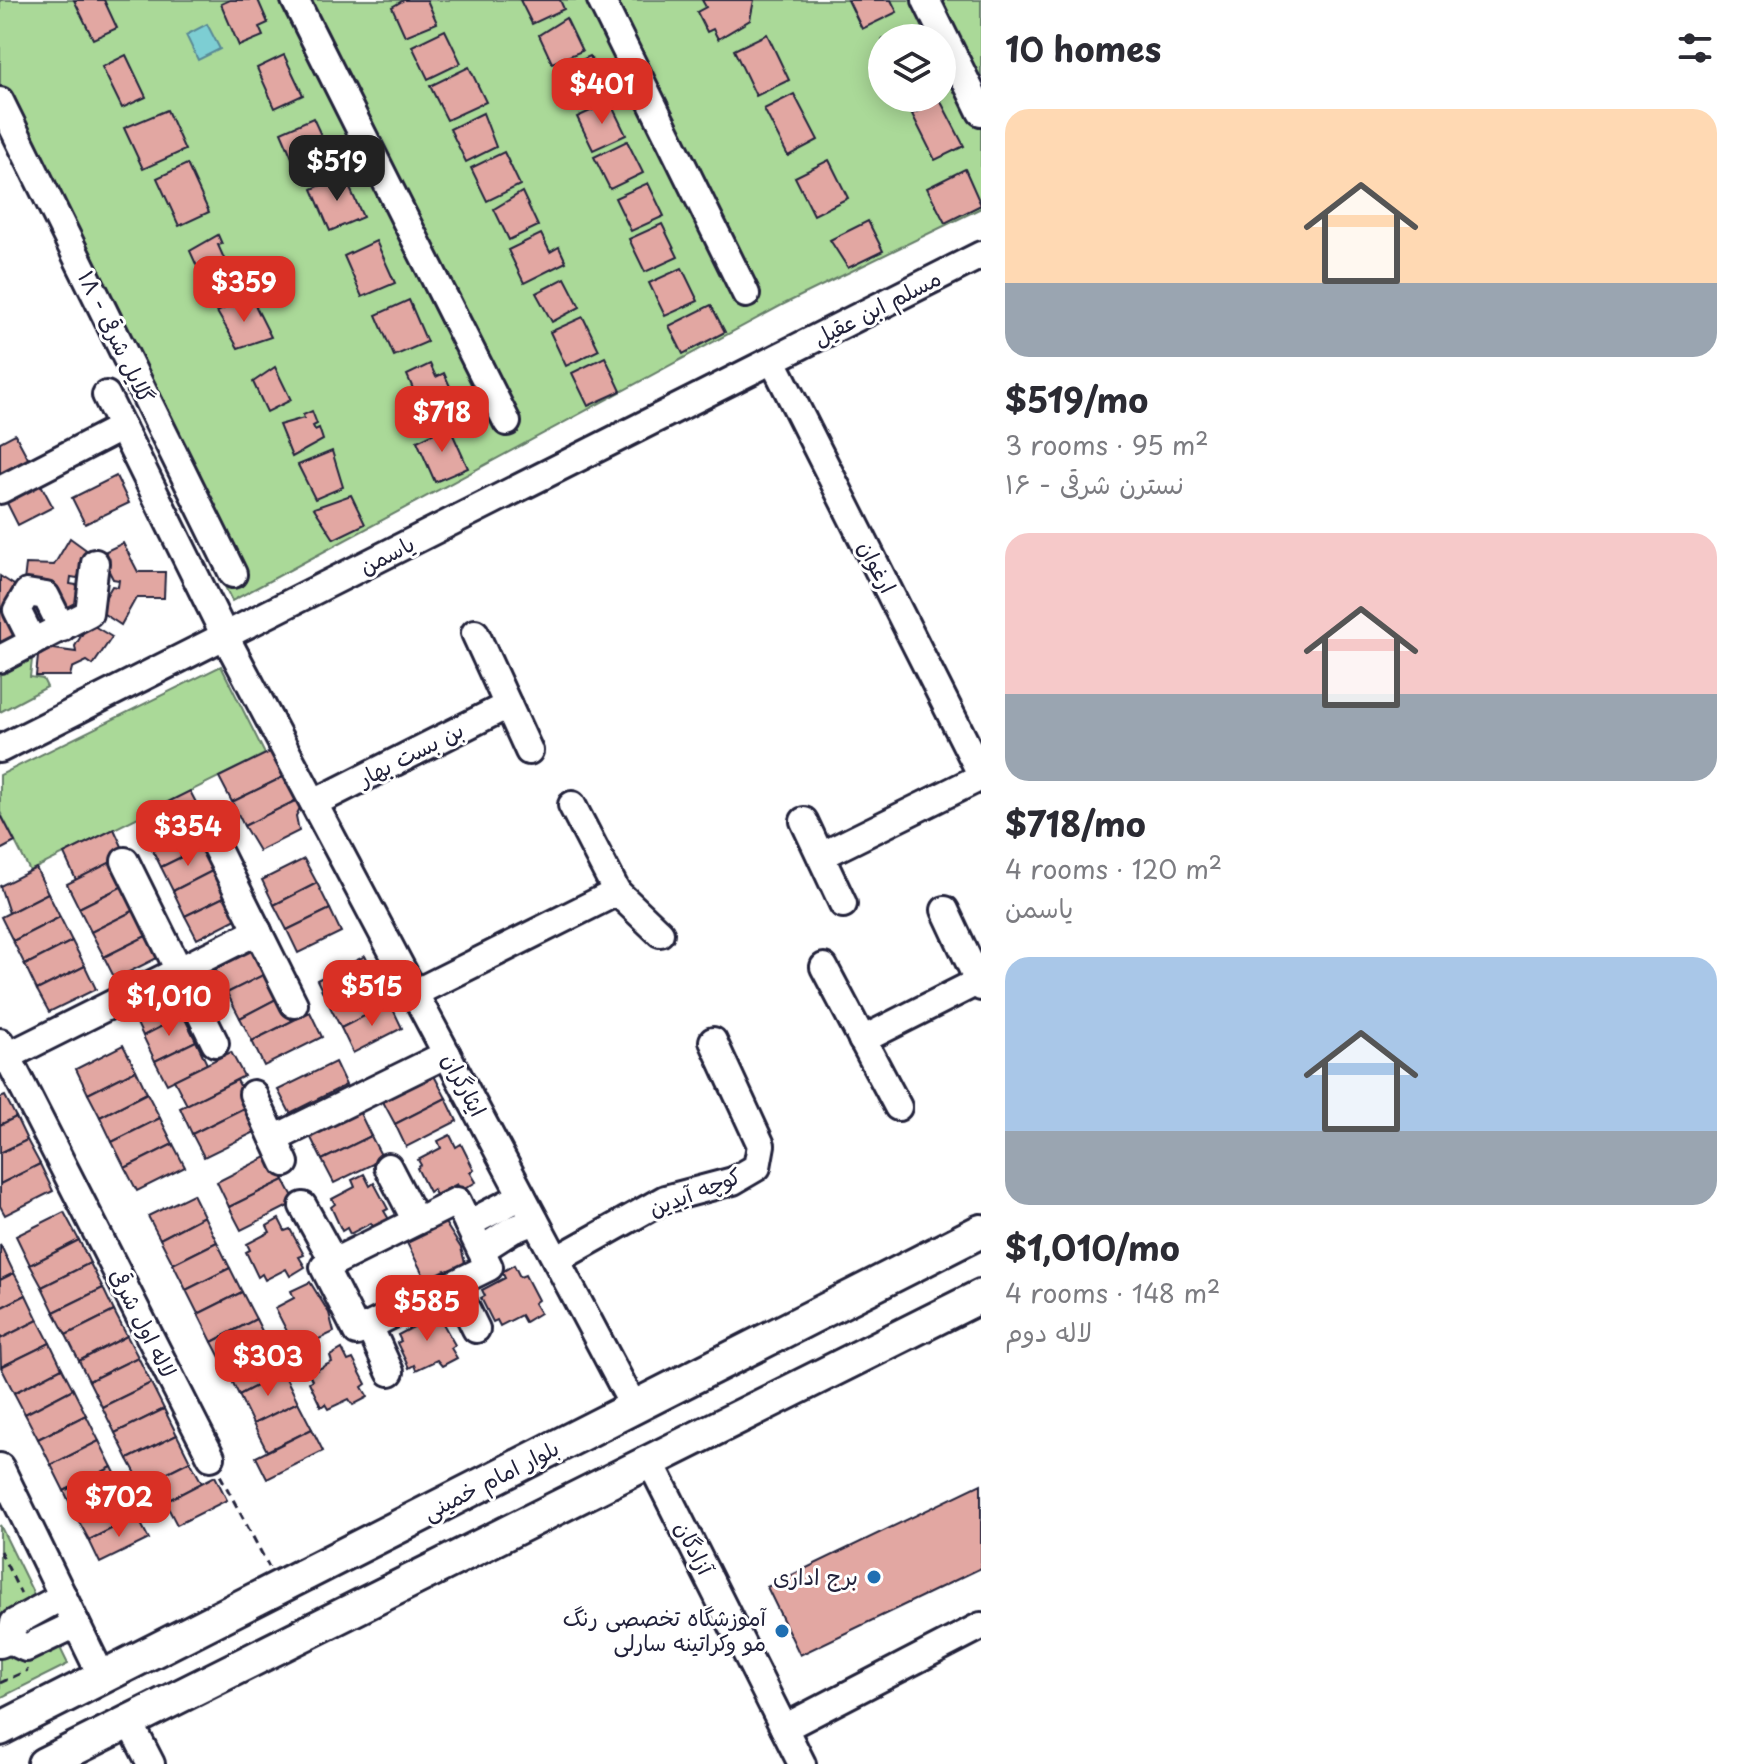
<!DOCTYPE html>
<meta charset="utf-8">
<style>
body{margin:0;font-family:"Playpen Sans","Playpen Sans Arabic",sans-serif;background:#f2f2f3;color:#2b2b33;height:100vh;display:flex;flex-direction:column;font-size:30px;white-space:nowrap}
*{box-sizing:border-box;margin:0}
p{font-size:26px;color:#7c7c81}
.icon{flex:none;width:44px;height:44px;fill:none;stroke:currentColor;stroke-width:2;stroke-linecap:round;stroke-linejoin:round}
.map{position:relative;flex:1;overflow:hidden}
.side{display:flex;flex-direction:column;background:#fff;width:760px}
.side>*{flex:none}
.fabs{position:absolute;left:868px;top:24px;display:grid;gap:16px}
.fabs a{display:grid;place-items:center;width:88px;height:88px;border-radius:50%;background:#fff;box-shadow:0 4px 20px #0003;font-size:40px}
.price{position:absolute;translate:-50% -68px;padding:0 18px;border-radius:16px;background:#d93025;color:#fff;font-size:26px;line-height:52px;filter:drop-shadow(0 2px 4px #0008)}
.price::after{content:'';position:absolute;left:50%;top:48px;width:24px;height:18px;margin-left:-12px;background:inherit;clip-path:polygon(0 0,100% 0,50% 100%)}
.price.active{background:#222;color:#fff}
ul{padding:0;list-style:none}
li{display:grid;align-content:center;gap:16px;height:424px;padding:0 24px}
li span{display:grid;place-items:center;height:248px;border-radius:24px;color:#555}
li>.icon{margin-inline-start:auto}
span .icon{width:144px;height:144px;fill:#fffc;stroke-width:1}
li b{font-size:34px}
h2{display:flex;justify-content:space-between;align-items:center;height:96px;padding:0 24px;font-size:34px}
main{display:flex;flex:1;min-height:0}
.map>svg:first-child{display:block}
</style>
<main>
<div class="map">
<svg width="981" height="1764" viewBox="0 0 981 1764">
<rect width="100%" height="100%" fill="#fff"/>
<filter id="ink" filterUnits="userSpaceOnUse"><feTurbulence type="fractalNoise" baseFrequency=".0125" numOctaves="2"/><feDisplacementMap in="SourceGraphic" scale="16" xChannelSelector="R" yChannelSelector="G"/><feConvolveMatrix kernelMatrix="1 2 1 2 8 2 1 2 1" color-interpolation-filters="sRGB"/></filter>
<g filter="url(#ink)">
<g fill="#aad998" stroke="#667e6a" stroke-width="2" fill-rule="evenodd">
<path d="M 0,0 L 981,0 L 981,208 L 782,305 L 232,601 L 0,129 ZM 882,38 L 942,38 L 942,98 L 882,98 Z"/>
<path d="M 33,651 L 30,677 L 43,679 L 47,687 L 0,712 L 0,668 Z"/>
<path d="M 221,666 L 265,754 L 30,871 L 0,812 L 0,775 Z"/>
<path d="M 0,1525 L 68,1664 L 0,1698 Z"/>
</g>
<path fill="#7dced3" stroke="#598996" stroke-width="2" d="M 207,24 L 220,49 L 198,60 L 186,35 Z"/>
<g fill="#e2a7a2" stroke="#22223b" stroke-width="2">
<path d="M 74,0 L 104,0 L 117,28 L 93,39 Z"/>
<path d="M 230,0 L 258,0 L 268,23 L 259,27 L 263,36 L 239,46 L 221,4 Z"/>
<path d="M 427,0 L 437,23 L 405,36 L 392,7 L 404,0 Z"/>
<path d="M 520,0 L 560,0 L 564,9 L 532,24 Z"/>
<path d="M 702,0 L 754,0 L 750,20 L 718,39 L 713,29 L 707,32 L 697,12 L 706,7 Z"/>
<path d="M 848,0 L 891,0 L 897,12 L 862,29 Z"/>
<path d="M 566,18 L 582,51 L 552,63 L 539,35 Z"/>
<path d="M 445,30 L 461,63 L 428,79 L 412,46 Z"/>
<path d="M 767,34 L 789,80 L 756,96 L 734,50 Z"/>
<path d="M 126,55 L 146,97 L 122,108 L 102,67 Z"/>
<path d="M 284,55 L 303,95 L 275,108 L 257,68 Z"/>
<path d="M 590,56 L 606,89 L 573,105 L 557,71 Z"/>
<path d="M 469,67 L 486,102 L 447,120 L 430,86 Z"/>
<path d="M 882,68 L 882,90 L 874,75 Z"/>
<path d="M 794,94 L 818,140 L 788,156 L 764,109 Z"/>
<path d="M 940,100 L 964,146 L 935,160 L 912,114 Z"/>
<path d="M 610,102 L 626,135 L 593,150 L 577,117 Z"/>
<path d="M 167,110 L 185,150 L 143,169 L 124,128 Z"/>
<path d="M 483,113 L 496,147 L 466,162 L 450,129 Z"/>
<path d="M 313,118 L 332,159 L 299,174 L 281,132 Z"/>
<path d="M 627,141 L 643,173 L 610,189 L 594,157 Z"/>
<path d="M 504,152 L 520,185 L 487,201 L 471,168 Z"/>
<path d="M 829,160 L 848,198 L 814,215 L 795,177 Z"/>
<path d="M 187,164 L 209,212 L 179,226 L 157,178 Z"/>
<path d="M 965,169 L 981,205 L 945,223 L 927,188 Z"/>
<path d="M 344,175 L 363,217 L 330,231 L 312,189 Z"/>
<path d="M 648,183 L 664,216 L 631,231 L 615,198 Z"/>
<path d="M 522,192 L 538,226 L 509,240 L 494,209 Z"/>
<path d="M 868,221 L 883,251 L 848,268 L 830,240 Z"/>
<path d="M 662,224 L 678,257 L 645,272 L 629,239 Z"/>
<path d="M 541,234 L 550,252 L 559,247 L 566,262 L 524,283 L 508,250 Z"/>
<path d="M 218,235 L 222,244 L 218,245 L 234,281 L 209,293 L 190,251 Z"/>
<path d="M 376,241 L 395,283 L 362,297 L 344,256 Z"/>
<path d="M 682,268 L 698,301 L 665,316 L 649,283 Z"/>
<path d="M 565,278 L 580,307 L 552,322 L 536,293 Z"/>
<path d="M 241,300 L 244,305 L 253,301 L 271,337 L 238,348 L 217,312 Z"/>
<path d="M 409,300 L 427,342 L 394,356 L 376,315 Z"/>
<path d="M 711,305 L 725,332 L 683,354 L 669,326 Z"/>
<path d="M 583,317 L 599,350 L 566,366 L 550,332 Z"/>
<path d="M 605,357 L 621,391 L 588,406 L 572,373 Z"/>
<path d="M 430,364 L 436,377 L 444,373 L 457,402 L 425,416 L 407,375 Z"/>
<path d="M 275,367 L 291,400 L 267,412 L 253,382 Z"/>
<path d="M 312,411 L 317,424 L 313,426 L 315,430 L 319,428 L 323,440 L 292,457 L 279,425 L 304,418 L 303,415 Z"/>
<path d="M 449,426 L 468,468 L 435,482 L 417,441 Z"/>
<path d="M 15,434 L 30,462 L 0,477 L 0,442 Z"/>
<path d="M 332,451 L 343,487 L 315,499 L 298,465 Z"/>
<path d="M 116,476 L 129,503 L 85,524 L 72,498 Z"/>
<path d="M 39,481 L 53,507 L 18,525 L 5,499 Z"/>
<path d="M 351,495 L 365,524 L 334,539 L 314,508 Z"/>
<path d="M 70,538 L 92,554 L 77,578 L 71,577 L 70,584 L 76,585 L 88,610 L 64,620 L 23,590 L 26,564 L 54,565 Z"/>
<path d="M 123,543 L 138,572 L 165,572 L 164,598 L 136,598 L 121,625 L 98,610 L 112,586 L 118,587 L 119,580 L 113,579 L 100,554 Z"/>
<path d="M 0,576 L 22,590 L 24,641 L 0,653 Z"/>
<path d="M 89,623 L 112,637 L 93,665 L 87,661 L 72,668 L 70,676 L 36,676 L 39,647 L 76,652 L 75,646 Z"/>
<path d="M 272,751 L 285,776 L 232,802 L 219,777 Z"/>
<path d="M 285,776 L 297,800 L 244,826 L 232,802 Z"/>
<path d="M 190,791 L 203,816 L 153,841 L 140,816 Z"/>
<path d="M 297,800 L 300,808 L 296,816 L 299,831 L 259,851 L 244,826 Z"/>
<path d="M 2,817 L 15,842 L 0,850 L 0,819 Z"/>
<path d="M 192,822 L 204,846 L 161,867 L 149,843 Z"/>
<path d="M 114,829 L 126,855 L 76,880 L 64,854 Z"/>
<path d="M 204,846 L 216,869 L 173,891 L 161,867 Z"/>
<path d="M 304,859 L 317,883 L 274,905 L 262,880 Z"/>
<path d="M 115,860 L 127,884 L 79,908 L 67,884 Z"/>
<path d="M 36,868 L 48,893 L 9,913 L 0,886 Z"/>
<path d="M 216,869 L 228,895 L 185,916 L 173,891 Z"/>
<path d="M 317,883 L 330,909 L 287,930 L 274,905 Z"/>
<path d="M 127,884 L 139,908 L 91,932 L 79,908 Z"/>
<path d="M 48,893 L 60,917 L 13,941 L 1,917 Z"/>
<path d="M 228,895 L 240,917 L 197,939 L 185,916 Z"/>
<path d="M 139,908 L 152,933 L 104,957 L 91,932 Z"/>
<path d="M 330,909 L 341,932 L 298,953 L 287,930 Z"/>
<path d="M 60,917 L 72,941 L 25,965 L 13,941 Z"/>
<path d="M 152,933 L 163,955 L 115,979 L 104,957 Z"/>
<path d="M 72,941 L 85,966 L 37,990 L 25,965 Z"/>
<path d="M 255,948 L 267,973 L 227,993 L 215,969 Z"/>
<path d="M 365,956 L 377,979 L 328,1003 L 317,980 Z"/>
<path d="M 85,966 L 96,989 L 49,1012 L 37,990 Z"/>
<path d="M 267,973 L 280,997 L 240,1018 L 227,993 Z"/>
<path d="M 377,979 L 390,1003 L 341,1028 L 328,1003 Z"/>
<path d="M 170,989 L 183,1015 L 143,1036 L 130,1009 Z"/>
<path d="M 280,997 L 292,1021 L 252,1041 L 240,1018 Z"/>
<path d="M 390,1003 L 402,1028 L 353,1053 L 341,1028 Z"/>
<path d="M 310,1012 L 322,1037 L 264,1066 L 252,1041 Z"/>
<path d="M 183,1015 L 196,1041 L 155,1061 L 143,1036 Z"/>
<path d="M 196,1041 L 207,1064 L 167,1084 L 155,1061 Z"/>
<path d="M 123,1045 L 136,1070 L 88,1094 L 76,1069 Z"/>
<path d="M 231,1052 L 244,1076 L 187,1105 L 174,1080 Z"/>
<path d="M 335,1062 L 346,1085 L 290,1113 L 278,1090 Z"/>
<path d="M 136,1070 L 147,1093 L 100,1117 L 88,1094 Z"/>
<path d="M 432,1072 L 446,1098 L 395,1124 L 381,1098 Z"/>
<path d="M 237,1080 L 250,1105 L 192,1134 L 180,1108 Z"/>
<path d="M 147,1093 L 160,1118 L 112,1142 L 100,1117 Z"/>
<path d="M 5,1096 L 16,1117 L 0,1125 L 0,1098 Z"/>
<path d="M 446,1098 L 457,1121 L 406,1147 L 395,1124 Z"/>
<path d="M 250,1105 L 261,1129 L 204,1157 L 192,1134 Z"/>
<path d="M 359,1111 L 371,1136 L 322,1160 L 310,1136 Z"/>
<path d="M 16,1117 L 27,1140 L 0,1153 L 0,1125 Z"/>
<path d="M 160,1118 L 173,1144 L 125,1168 L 112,1142 Z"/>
<path d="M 450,1135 L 456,1147 L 461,1144 L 474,1170 L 470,1172 L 476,1182 L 461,1191 L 457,1184 L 436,1195 L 433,1189 L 429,1192 L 417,1168 L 421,1165 L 418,1160 L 441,1148 L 438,1141 Z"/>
<path d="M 371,1136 L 383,1159 L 334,1183 L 322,1160 Z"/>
<path d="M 27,1140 L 40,1164 L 0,1184 L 0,1153 Z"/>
<path d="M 173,1144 L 185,1167 L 137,1191 L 125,1168 Z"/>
<path d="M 272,1154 L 284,1180 L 229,1207 L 217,1182 Z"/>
<path d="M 40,1164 L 53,1191 L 5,1215 L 0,1206 L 0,1184 Z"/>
<path d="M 364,1174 L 370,1186 L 374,1183 L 388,1209 L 384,1211 L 390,1221 L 375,1230 L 371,1223 L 350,1234 L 347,1228 L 342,1231 L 331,1207 L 335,1204 L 332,1199 L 355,1187 L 352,1180 Z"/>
<path d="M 284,1180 L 296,1202 L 241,1230 L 229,1207 Z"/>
<path d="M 193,1194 L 204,1216 L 160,1239 L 148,1216 Z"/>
<path d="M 64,1212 L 79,1240 L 30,1265 L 16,1236 Z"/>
<path d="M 204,1216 L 217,1242 L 173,1264 L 160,1239 Z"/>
<path d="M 442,1218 L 461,1248 L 466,1267 L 449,1276 L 445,1270 L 426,1280 L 407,1243 L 426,1234 L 423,1227 Z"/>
<path d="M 279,1219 L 285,1231 L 290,1229 L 304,1255 L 299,1257 L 305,1267 L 290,1276 L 286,1269 L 265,1280 L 262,1274 L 258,1277 L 246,1252 L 250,1250 L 247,1244 L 270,1232 L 267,1226 Z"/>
<path d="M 79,1240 L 90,1263 L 42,1287 L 30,1265 Z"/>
<path d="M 217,1242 L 230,1268 L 186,1290 L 173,1264 Z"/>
<path d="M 0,1244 L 14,1273 L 0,1280 Z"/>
<path d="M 90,1263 L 103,1288 L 54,1312 L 42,1287 Z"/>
<path d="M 514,1265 L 520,1277 L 525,1275 L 538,1300 L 534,1303 L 540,1313 L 525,1322 L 521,1315 L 500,1326 L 497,1320 L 493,1322 L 481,1298 L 485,1296 L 482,1290 L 505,1278 L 502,1272 Z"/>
<path d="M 230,1268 L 242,1292 L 198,1314 L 186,1290 Z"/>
<path d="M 14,1273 L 26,1295 L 0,1308 L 0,1280 Z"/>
<path d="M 310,1282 L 329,1313 L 334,1332 L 317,1340 L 313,1335 L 294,1345 L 275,1308 L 294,1298 L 291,1291 Z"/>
<path d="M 103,1288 L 114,1311 L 66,1335 L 54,1312 Z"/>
<path d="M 242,1292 L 256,1319 L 212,1342 L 198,1314 Z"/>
<path d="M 26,1295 L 38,1320 L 0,1339 L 0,1308 Z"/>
<path d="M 431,1310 L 437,1322 L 441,1320 L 455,1345 L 451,1348 L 457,1358 L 442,1366 L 437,1360 L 416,1370 L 414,1365 L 409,1368 L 397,1343 L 401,1341 L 398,1335 L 421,1323 L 418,1317 Z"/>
<path d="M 114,1311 L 127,1336 L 79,1361 L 66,1335 Z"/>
<path d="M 256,1319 L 270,1347 L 226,1369 L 212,1342 Z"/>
<path d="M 38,1320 L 50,1343 L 1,1367 L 0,1339 Z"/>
<path d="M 127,1336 L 138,1357 L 89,1381 L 79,1361 Z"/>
<path d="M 50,1343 L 62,1368 L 14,1393 L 1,1367 Z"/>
<path d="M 270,1347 L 283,1372 L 239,1395 L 226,1369 Z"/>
<path d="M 342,1349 L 348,1361 L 353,1359 L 366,1384 L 362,1387 L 368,1397 L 353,1405 L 349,1399 L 328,1409 L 325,1404 L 321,1407 L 309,1382 L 312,1380 L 309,1374 L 332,1362 L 330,1356 Z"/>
<path d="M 138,1357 L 151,1383 L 102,1407 L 89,1381 Z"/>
<path d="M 62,1368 L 73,1389 L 25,1414 L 14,1393 Z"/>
<path d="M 283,1372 L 298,1402 L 253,1424 L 239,1395 Z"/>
<path d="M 151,1383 L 164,1409 L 115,1433 L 102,1407 Z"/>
<path d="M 73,1389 L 86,1415 L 38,1439 L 25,1414 Z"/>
<path d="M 298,1402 L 312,1429 L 267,1451 L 253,1424 Z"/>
<path d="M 164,1409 L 177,1435 L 128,1459 L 115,1433 Z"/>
<path d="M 86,1415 L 99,1441 L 51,1465 L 38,1439 Z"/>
<path d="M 312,1429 L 323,1451 L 267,1479 L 256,1457 Z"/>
<path d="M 177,1435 L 190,1461 L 142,1485 L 128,1459 Z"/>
<path d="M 99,1441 L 112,1467 L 64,1491 L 51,1465 Z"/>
<path d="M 190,1461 L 202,1483 L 153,1508 L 142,1485 Z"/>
<path d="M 112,1467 L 125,1493 L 77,1518 L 64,1491 Z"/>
<path d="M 215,1476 L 227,1500 L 177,1525 L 165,1502 Z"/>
<path d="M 981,1484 L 981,1568 L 800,1655 L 767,1587 Z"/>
<path d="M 125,1493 L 137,1516 L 89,1540 L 77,1518 Z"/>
<path d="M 137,1516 L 149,1539 L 100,1563 L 89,1540 Z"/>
</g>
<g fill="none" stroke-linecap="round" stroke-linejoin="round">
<defs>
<g id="minor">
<path d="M 295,0 L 507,422"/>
<path d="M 601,0 L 746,294"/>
<path d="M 926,0 L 981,112"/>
<path d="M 0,101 L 233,574"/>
<path d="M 773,361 L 981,774"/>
<path d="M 106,395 L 225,636 L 634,1407"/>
<path d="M 0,490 L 122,427"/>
<path d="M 475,633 L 529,751"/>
<path d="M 33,642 L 17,610 L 27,593 L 46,596 L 62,628"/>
<path d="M 0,659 L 89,613 L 95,563"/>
<path d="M 0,749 L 981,255"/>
<path d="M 314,803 L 508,705"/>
<path d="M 572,805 L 617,892"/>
<path d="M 804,821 L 843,904"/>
<path d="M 204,823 L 294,1004"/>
<path d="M 821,856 L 981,777"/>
<path d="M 125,861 L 215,1043"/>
<path d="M 945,910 L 981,987"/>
<path d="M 824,967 L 898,1107"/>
<path d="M 415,993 L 617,892 L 660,933"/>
<path d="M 862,1040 L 981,980"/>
<path d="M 0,1042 L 211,1457"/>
<path d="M 0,1060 L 258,931"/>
<path d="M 253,1094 L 285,1163"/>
<path d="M 274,1139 L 447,1054"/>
<path d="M 388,1167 L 416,1221"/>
<path d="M 457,1201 L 489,1267 L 357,1332 L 324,1267 Z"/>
<path d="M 303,1206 L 334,1262"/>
<path d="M 468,1224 L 522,1196"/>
<path d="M 481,1250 L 512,1230 L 535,1221"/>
<path d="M 556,1260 L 665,1199 L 733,1181 L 757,1167 L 761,1145 L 713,1041"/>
<path d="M 454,1284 L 476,1329"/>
<path d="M 369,1326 L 390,1372"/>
<path d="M 650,1461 L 802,1764"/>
<path d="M 0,1467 L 103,1679"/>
<path d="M 9,1640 L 26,1648 L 76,1624"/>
<path d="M 0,1644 L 9,1640 L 14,1623 L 63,1596"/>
<path d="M 129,1721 L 151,1764"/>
<path d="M 784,1728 L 981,1626"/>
</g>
<g id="major">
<path d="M 0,1729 L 981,1231"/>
<path d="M 44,1764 L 981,1296"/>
</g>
</defs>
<use href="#minor" stroke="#22223b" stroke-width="32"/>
<use href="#major" stroke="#22223b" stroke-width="38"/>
<g stroke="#22223b" stroke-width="3" stroke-dasharray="8 6" stroke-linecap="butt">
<path d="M 220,1475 L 269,1567"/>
<path d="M 0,1551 L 21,1594"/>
<path d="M 0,1683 L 28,1670"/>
</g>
<use href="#minor" stroke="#fff" stroke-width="26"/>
<use href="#major" stroke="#fff" stroke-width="32"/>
</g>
</g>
<g fill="#1f6fb2" stroke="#fff" stroke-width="3">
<circle cx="874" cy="1577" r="8"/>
<circle cx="782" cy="1631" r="8"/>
</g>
<g text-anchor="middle" stroke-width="6" stroke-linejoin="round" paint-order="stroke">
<g font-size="22" fill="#22223b" stroke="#fff">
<text transform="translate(877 308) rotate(-27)" y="8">مسلم ابن عقیل</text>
<text transform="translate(116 337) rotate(64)" y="8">گلایل شرقی - ۱۸</text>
<text transform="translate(387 555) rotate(-27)" y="8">یاسمن</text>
<text transform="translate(877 567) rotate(63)" y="8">ارغوان</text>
<text transform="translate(411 754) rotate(-27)" y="8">بن بست بهار</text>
<text transform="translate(464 1085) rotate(62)" y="8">ایثارگران</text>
<text transform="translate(695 1192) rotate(-21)" y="8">کوچه آیدین</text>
<text transform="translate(143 1323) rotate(63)" y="8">لاله اول شرقی</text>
<text transform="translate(491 1480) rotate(-27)" y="8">بلوار امام خمینی</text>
<text transform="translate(694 1548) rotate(63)" y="8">آزادگان</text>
</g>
<g font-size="22" fill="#22223b" stroke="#fff" text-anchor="end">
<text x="858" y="1585">برج اداری</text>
<text x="766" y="1626">آموزشگاه تخصصی رنگ<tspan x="766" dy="25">مو وکراتینه سارلی</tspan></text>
</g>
</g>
</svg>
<div class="fabs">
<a><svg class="icon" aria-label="layers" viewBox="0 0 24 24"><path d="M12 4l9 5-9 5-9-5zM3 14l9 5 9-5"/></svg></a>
</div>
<b class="price" style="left:602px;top:126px">$401</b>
<b class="price active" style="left:337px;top:203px">$519</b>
<b class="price" style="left:244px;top:324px">$359</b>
<b class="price" style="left:442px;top:454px">$718</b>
<b class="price" style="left:188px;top:868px">$354</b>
<b class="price" style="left:372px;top:1028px">$515</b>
<b class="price" style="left:169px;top:1038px">$1,010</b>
<b class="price" style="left:427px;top:1343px">$585</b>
<b class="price" style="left:268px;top:1398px">$303</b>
<b class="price" style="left:119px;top:1539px">$702</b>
</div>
<section class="side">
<h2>10 homes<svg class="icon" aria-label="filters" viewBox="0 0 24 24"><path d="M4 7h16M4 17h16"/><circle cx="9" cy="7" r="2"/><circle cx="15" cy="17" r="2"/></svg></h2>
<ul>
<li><span style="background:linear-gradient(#ffd9b3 70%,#9aa5b1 0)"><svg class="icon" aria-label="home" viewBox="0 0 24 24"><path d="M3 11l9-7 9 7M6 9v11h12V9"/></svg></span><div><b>$519/mo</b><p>3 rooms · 95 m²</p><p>نسترن شرقی - ۱۶</p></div></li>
<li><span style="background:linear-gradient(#f6c9c9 65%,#9aa5b1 0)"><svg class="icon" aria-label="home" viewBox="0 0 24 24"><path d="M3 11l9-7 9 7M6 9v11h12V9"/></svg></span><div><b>$718/mo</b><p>4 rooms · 120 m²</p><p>یاسمن</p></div></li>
<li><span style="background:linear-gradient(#a9c7e8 70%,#9aa5b1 0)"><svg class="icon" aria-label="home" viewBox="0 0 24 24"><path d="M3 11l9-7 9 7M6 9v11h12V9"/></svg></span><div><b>$1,010/mo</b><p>4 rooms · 148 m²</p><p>لاله دوم</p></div></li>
</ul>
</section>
</main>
